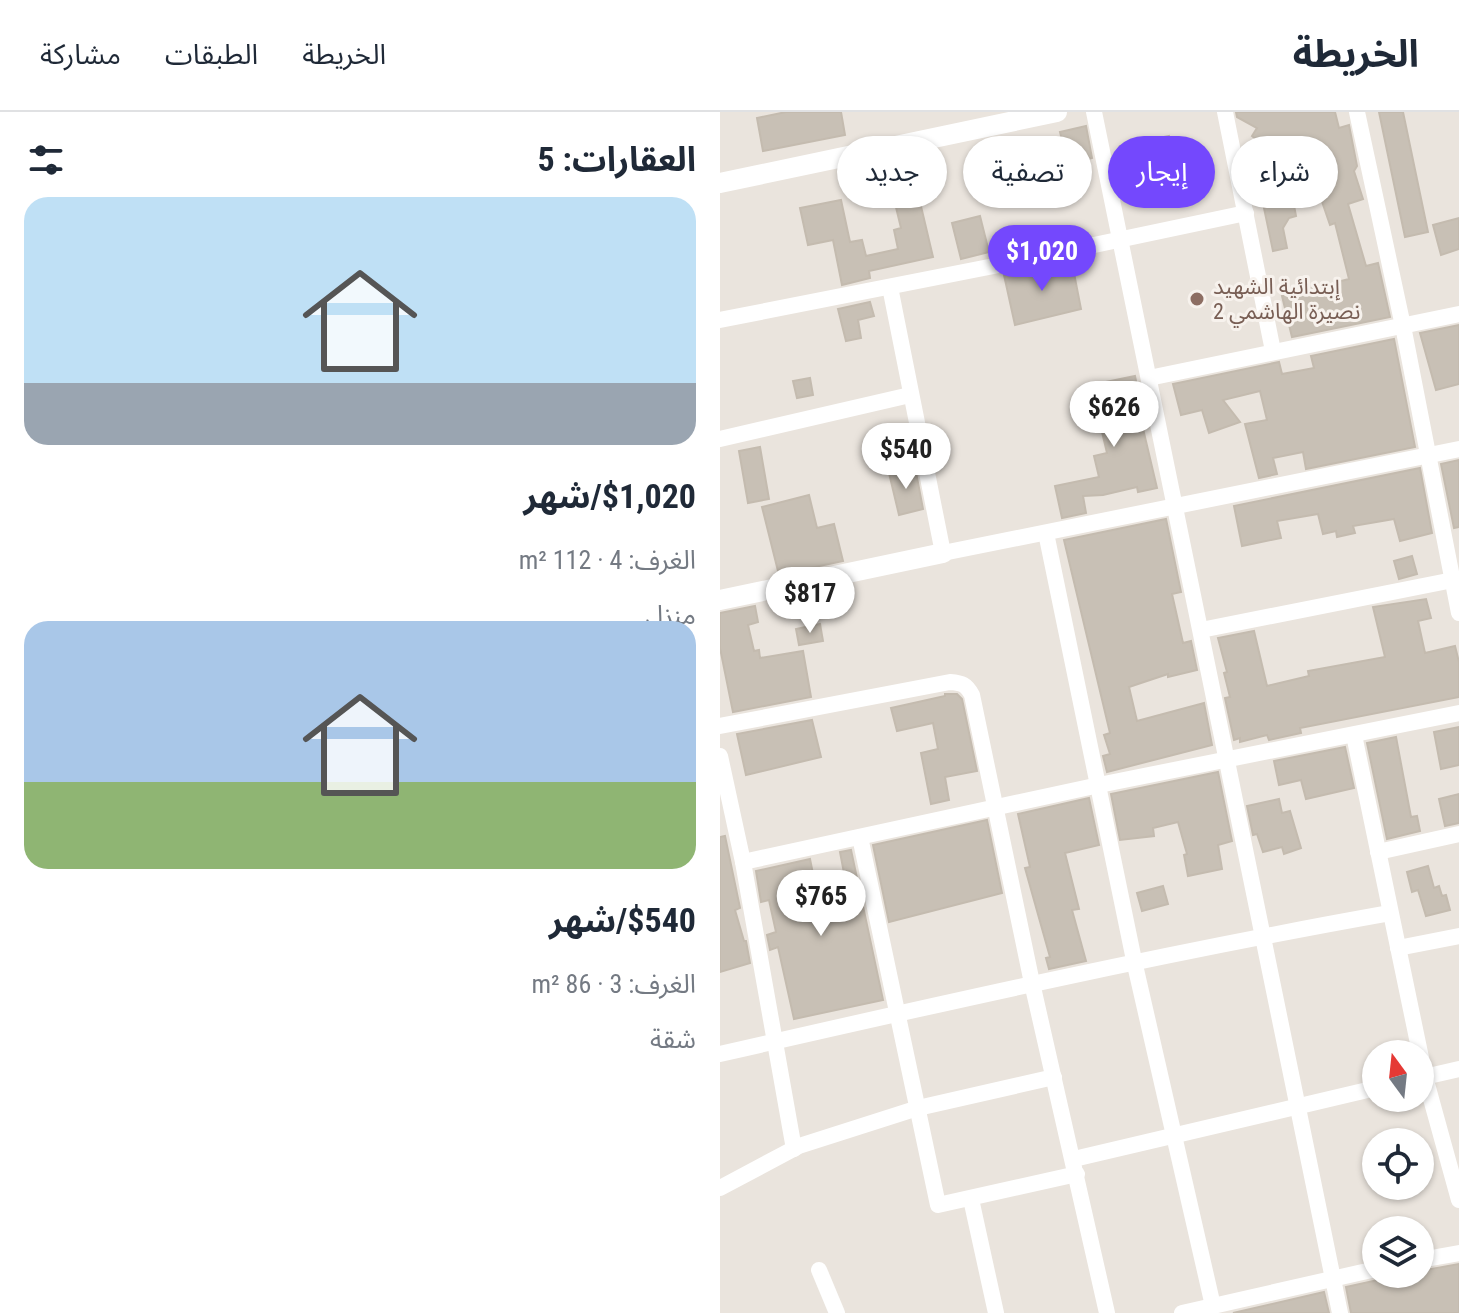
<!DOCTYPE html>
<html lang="ar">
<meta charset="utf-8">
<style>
body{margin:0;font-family:"Roboto Condensed","Noto Sans Arabic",sans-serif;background:#f6f6f7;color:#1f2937;direction:rtl;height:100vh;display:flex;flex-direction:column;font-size:30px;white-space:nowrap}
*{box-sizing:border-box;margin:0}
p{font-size:26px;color:#747a83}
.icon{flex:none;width:44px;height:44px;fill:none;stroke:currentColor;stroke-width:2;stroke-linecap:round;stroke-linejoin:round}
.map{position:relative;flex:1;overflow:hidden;direction:ltr}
.side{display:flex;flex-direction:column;background:#fff;width:720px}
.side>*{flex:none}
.top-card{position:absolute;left:24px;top:24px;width:594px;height:72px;direction:rtl;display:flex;gap:16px}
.needle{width:52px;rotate:345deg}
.tools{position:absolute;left:642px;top:928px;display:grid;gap:16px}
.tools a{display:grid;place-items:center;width:72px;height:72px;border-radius:50%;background:#fff;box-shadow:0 2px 6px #0004;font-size:40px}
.price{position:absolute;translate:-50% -68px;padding:0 18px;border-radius:28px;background:#fff;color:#222;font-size:26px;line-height:52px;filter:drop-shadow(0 2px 4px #0008)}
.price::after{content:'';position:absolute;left:50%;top:48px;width:24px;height:18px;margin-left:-12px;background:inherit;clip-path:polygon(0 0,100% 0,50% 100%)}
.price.current{background:#7448fd;color:#fff}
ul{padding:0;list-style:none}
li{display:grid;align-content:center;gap:16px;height:424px;padding:0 24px}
li span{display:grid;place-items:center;height:248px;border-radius:24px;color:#555}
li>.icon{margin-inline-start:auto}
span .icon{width:144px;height:144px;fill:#fffc;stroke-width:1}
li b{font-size:34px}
h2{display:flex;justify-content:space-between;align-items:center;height:96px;padding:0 24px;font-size:34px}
.tag{padding:0 28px;border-radius:36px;background:#fff;box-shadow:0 2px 6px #0004;font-size:28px;line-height:72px}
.tag.current{background:#7448fd;color:#fff}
header{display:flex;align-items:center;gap:48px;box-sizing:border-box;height:112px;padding:0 40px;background:#fff;border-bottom:2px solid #e0e1e3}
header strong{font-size:38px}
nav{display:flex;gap:44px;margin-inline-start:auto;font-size:28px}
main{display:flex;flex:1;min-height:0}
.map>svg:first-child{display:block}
</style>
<header>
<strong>الخريطة</strong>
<nav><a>الخريطة</a><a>الطبقات</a><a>مشاركة</a></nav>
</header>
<main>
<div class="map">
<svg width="739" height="1201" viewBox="0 0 739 1201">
<rect width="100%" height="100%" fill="#eae4dd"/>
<g fill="#c8c0b5" stroke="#c4bbaf" stroke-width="2">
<path d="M 66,0 L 121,0 L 125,23 L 43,39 L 37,6 Z"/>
<path d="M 516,0 L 615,0 L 619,16 L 629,13 L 637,54 L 634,59 L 643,87 L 628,92 L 646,154 L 658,151 L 670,205 L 572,225 L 562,184 L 629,167 L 615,111 L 610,113 L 598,78 L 572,83 L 576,104 L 569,106 L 563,116 L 567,136 L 553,139 L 536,58 L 542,47 L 537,28 L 532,24 L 537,16 L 517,5 Z"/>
<path d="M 659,0 L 683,0 L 708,120 L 685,125 Z"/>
<path d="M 366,14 L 372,46 L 348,52 L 340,20 Z"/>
<path d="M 449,24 L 454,48 L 440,51 L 438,41 L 403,48 L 400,34 Z"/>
<path d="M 311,32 L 317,57 L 271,68 L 265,42 Z"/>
<path d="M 167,51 L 168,57 L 191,52 L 213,145 L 149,159 L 150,166 L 122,173 L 113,128 L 88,133 L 80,96 L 121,88 L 130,130 L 142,128 L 146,144 L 178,137 L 174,118 L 181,116 L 174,87 L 160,90 L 152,54 Z"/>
<path d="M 260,104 L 269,140 L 241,147 L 232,111 Z"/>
<path d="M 739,106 L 739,137 L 721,143 L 713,113 Z"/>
<path d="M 352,151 L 361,197 L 295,213 L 284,163 Z"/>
<path d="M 150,190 L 154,204 L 138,208 L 141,226 L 126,229 L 118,197 Z"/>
<path d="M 739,213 L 739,272 L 716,278 L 700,221 Z"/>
<path d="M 674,227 L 695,335 L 586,357 L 583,340 L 553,346 L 557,362 L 539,366 L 525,312 L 547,308 L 540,279 L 503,288 L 520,310 L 489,321 L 482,298 L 461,303 L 453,272 L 559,250 L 562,262 L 594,256 L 591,244 Z"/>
<path d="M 415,264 L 423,303 L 420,304 L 437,376 L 418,380 L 417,375 L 383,383 L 363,384 L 366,401 L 342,406 L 335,374 L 379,365 L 374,344 L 387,341 L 371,273 Z"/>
<path d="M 90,266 L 93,283 L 77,286 L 73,269 Z"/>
<path d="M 40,335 L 49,387 L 28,391 L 19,339 Z"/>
<path d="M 739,348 L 739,415 L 734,416 L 721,352 Z"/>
<path d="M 195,355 L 203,397 L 179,403 L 169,361 Z"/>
<path d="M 700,356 L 712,421 L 680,429 L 674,407 L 633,414 L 635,421 L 617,425 L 616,419 L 603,422 L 598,402 L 557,409 L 561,426 L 522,434 L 514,394 Z"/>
<path d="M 89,383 L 97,416 L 114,412 L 123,449 L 66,461 L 65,457 L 58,459 L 42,395 Z"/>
<path d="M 446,407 L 461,480 L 452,482 L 463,531 L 471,529 L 477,558 L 448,565 L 448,562 L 409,575 L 417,609 L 484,591 L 492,633 L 387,660 L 383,644 L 390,642 L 384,623 L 390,621 L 344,428 Z"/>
<path d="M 692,444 L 697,462 L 679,467 L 674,449 Z"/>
<path d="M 130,474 L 132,483 L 108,490 L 105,479 Z"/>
<path d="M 706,487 L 711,506 L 698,509 L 705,541 L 735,534 L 739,550 L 739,585 L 580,616 L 581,621 L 549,628 L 547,623 L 520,630 L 520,626 L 514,628 L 505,586 L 510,585 L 504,561 L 507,560 L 498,526 L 534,519 L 547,574 L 589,564 L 588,559 L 665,545 L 653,495 Z"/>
<path d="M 35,494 L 38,510 L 28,513 L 34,539 L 39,538 L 40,546 L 83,539 L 91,585 L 13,600 L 0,536 L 0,501 Z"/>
<path d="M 100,512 L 103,529 L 79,533 L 76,517 Z"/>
<path d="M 225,582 L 237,582 L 242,587 L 257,659 L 225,665 L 229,688 L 211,692 L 201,641 L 218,637 L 213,611 L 177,619 L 171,596 L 225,584 Z"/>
<path d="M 92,608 L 101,645 L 26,663 L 17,622 Z"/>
<path d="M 739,615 L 739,653 L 721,657 L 714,620 Z"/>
<path d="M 676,625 L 691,705 L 697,704 L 700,719 L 667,727 L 647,631 Z"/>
<path d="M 625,635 L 634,676 L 586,687 L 581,668 L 559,673 L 554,649 Z"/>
<path d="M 498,660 L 512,729 L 498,733 L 502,757 L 468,764 L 464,743 L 467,742 L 458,710 L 433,716 L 434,724 L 400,728 L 391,682 Z"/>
<path d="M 739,682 L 739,711 L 725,714 L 719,687 Z"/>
<path d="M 369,686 L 379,733 L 345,741 L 359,797 L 352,798 L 366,849 L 329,857 L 326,846 L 330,845 L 305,756 L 310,755 L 298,702 Z"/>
<path d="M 559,687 L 562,701 L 570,699 L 581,736 L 564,742 L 562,735 L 543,740 L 537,722 L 533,723 L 527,694 Z"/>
<path d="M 267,708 L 282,781 L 169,810 L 153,733 Z"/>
<path d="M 5,724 L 20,796 L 15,798 L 24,829 L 26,829 L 30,851 L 0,860 L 0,725 Z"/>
<path d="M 131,738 L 163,888 L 74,907 L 58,835 L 50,838 L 47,823 L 56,820 L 49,788 L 41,790 L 36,759 L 90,747 L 95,772 L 125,766 L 120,740 Z"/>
<path d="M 708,754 L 714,776 L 719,774 L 722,784 L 726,783 L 730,798 L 706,804 L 698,778 L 692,780 L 687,760 Z"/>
<path d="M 443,774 L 448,792 L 422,799 L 417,781 Z"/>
<path d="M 739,1152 L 739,1201 L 631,1201 L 626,1175 L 658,1168 L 665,1163 L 700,1162 L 700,1159 Z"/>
<path d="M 604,1180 L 609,1201 L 513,1201 Z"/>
</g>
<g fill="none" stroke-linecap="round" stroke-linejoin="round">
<g stroke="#fff" stroke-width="16">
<path d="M 374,0 L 620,1201"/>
<path d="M 505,0 L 553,239"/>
<path d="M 637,0 L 683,214 L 739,501"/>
<path d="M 170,175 L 223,441 L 739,337"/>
<path d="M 0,208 L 284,152 L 526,101"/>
<path d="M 429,266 L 739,202"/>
<path d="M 0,327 L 190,283"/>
<path d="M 326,421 L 415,853 L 493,1194"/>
<path d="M 481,518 L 733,468"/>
<path d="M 0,614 L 230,570 C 242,571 246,572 252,583 L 312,871 L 387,1201"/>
<path d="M 634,623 L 705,965 L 739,1088"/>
<path d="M 0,644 L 23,750 L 74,1037"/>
<path d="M 140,725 L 218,1093 L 357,1062"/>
<path d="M 658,740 L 739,722"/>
<path d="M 23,750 L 379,673 L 739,601"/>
<path d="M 678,836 L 739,824"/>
<path d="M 0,942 C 223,891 445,841 670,801"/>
<path d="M 700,966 L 739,957"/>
<path d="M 354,1047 L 656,976"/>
<path d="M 0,1076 L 79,1034 L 198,996 L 334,965"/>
<path d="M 251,1087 L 276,1201"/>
<path d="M 700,1148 L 739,1141"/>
<path d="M 99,1158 L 117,1201"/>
<path d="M 462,1201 L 656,1157"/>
</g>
<g stroke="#fff" stroke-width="20">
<path d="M 0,71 L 337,0"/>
<path d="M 0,488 L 223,441"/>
</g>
</g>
<circle fill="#8d6e63" stroke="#f7f2ed" stroke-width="3" cx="477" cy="187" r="8"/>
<g text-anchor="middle" stroke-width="6" stroke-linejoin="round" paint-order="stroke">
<g font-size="22" fill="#785e54" stroke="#f7f2ed" text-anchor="start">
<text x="493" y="182">إبتدائية الشهيد<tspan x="493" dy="25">نصيرة الهاشمي 2</tspan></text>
</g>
</g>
</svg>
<div class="tools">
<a><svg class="needle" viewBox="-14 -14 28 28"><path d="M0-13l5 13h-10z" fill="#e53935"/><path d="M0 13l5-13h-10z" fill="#747a83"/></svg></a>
<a><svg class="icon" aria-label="locate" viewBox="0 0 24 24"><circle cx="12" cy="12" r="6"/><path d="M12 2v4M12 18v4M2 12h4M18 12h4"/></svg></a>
<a><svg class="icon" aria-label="layers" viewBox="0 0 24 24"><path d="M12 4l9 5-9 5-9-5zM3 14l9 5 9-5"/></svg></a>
</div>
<b class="price current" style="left:322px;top:181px">$1,020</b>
<b class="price" style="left:394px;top:337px">$626</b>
<b class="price" style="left:186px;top:379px">$540</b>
<b class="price" style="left:90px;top:523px">$817</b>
<b class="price" style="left:101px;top:826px">$765</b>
<div class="top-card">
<a class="tag">شراء</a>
<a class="tag current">إيجار</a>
<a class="tag">تصفية</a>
<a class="tag">جديد</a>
</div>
</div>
<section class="side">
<h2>العقارات: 5<svg class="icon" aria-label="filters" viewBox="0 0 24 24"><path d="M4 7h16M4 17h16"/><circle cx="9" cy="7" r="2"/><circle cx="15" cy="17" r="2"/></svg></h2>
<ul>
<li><span style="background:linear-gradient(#bfe0f5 75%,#9aa5b1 0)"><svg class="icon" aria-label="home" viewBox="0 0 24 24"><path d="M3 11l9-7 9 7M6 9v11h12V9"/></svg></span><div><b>$1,020/شهر</b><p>الغرف: 4 · 112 m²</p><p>منزل</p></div></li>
<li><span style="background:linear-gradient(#a9c7e8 65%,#8fb573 0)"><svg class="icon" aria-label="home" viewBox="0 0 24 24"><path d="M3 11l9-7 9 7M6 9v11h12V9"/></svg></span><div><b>$540/شهر</b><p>الغرف: 3 · 86 m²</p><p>شقة</p></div></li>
</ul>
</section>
</main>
